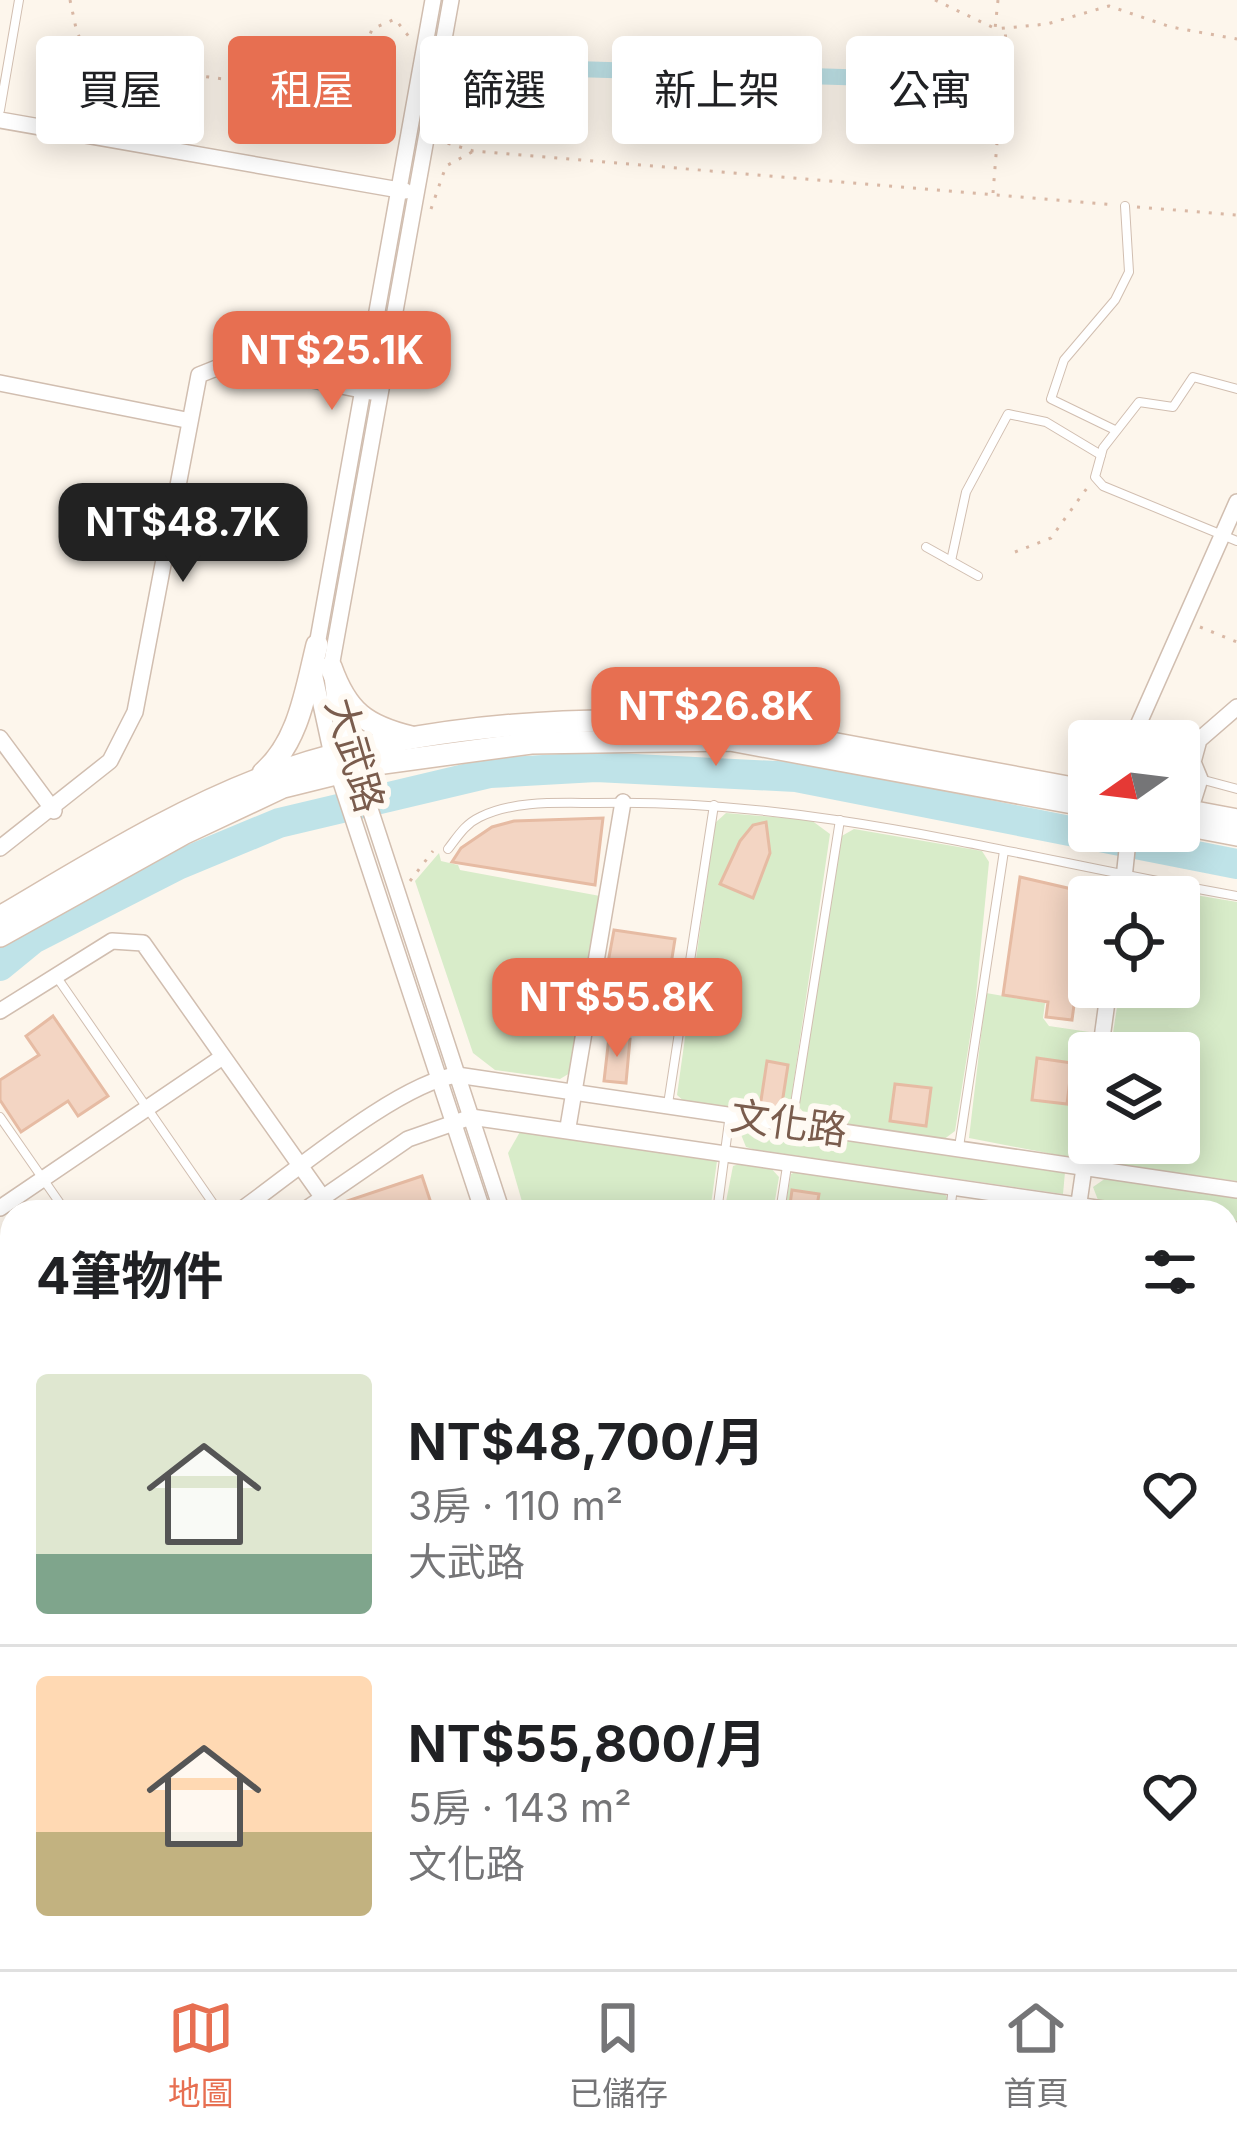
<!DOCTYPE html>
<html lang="zh-TW">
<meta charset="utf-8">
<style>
body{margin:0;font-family:Inter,"Noto Sans TC",sans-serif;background:#f6f6f6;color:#202124;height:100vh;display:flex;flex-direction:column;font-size:45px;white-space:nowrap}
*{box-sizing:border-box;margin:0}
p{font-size:39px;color:#757577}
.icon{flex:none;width:66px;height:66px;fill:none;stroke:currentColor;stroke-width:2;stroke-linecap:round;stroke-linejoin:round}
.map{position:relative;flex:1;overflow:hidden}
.drawer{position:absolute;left:0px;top:1200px;width:1239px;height:771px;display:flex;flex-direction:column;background:#fff;border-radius:36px 36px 0 0;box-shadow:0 6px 30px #0003}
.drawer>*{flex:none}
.hud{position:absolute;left:36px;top:36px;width:1167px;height:108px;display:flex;gap:24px}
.needle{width:78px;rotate:256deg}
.buttons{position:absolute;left:1068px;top:720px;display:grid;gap:24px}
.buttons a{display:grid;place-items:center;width:132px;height:132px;border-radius:12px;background:#fff;box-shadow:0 6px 30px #0003;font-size:60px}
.price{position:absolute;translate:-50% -102px;padding:0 27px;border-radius:24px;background:#e76f51;color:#fff;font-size:39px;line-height:78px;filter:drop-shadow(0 3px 6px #0008)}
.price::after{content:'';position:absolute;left:50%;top:72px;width:36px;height:27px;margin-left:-18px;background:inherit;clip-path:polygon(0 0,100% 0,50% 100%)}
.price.current{background:#222;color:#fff}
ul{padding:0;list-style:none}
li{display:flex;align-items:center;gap:36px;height:300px;padding:0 36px}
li+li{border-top:3px solid #e0e0e0}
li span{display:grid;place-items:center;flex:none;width:336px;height:240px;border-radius:12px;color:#555}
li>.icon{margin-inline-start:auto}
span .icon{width:144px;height:144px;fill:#fffc;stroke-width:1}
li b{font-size:51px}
h2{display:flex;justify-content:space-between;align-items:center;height:144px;padding:0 36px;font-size:51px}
.chip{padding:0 42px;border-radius:12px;background:#fff;box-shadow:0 6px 30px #0003;font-size:42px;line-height:108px}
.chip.current{background:#e76f51;color:#fff}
.menu{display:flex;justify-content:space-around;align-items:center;height:168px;border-top:3px solid #e0e0e0;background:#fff;font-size:33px;color:#757577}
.menu a{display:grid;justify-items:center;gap:6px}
.menu .current{color:#e76f51}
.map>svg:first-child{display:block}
</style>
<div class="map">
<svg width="1237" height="1969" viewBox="0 0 1237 1969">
<rect width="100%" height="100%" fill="#fdf6ec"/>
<g fill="#d8ecc9">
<path d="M 726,813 L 811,820 L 830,834 L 789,1114 L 686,1103 L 677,1095 L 715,823 Z"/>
<path d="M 854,829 L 982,851 L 989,862 L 975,1006 L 955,1131 L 943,1140 L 810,1120 L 799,1107 L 840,837 Z"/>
<path d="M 439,853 L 441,861 L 458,865 L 460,870 L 600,896 L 570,1073 L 560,1079 L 495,1070 L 473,1053 L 415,881 Z"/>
<path d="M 1148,887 L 1237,902 L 1237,1181 L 1114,1165 L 1096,1153 L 1098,1143 L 1179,1143 L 1179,1053 L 1110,1053 L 1120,987 L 1179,987 L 1179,897 L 1133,897 Z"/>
<path d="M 986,993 L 1045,1003 L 1043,1018 L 1049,1026 L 1096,1033 L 1076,1152 L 1068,1157 L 969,1138 Z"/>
<path d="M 752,1123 L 1065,1172 L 1063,1194 L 756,1150 L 746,1147 L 740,1132 Z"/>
<path d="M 521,1130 L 708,1154 L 717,1161 L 710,1212 L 525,1212 L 508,1153 Z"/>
<path d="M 748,1161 L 769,1166 L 779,1177 L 773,1212 L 724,1212 L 733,1166 Z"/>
<path d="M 802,1169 L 941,1190 L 947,1197 L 945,1212 L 784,1212 L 791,1174 Z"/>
<path d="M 1106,1178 L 1237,1198 L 1237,1221 L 1227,1220 L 1227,1212 L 1176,1212 L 1098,1200 L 1093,1187 Z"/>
<path d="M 1237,1333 L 1237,1498 L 1227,1497 L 1227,1396 Z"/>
<path d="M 1227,1516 L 1237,1517 L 1237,1627 L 1227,1625 Z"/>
<path d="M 1227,1872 L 1237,1872 L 1237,1969 L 1206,1969 L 1208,1959 L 1227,1959 Z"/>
</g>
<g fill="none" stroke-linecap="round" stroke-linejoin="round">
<path stroke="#bfe3e8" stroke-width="16" d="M 509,67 L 907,79 L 943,73 L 964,60"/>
<g stroke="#bfe3e8" stroke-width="30">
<path d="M 0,966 L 33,939 L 178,865 L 279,823 L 490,773 L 596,767 L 796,777 L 1237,864"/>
<path d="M 1227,1859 L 1237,1859"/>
<path d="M 1088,1959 L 1091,1969"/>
</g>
</g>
<g fill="#f3d5c3" stroke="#e6bba3" stroke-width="3">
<path d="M 603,818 L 595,885 L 452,862 L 461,848 L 492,827 L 514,821 Z"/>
<path d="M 766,822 L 770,853 L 753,898 L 720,884 L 740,841 L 753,825 Z"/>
<path d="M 1020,877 L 1089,893 L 1072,1020 L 1046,1017 L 1048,1002 L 1003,995 Z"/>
<path d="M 614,930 L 675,939 L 669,977 L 607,968 Z"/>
<path d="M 53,1016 L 108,1096 L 78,1116 L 68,1101 L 21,1132 L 0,1100 L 0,1080 L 39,1055 L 26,1036 Z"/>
<path d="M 609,1037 L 630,1039 L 626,1083 L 604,1081 Z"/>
<path d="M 1037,1058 L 1072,1063 L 1067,1104 L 1032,1100 Z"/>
<path d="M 767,1061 L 788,1065 L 781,1110 L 760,1107 Z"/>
<path d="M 895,1084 L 931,1088 L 926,1126 L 890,1121 Z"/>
<path d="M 422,1176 L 434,1212 L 323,1212 L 332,1206 Z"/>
<path d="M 792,1190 L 819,1194 L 816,1212 L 789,1212 Z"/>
</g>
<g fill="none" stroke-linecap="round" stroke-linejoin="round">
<defs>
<g id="lane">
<path d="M 0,110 L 19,0"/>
<path d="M 1237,389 L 1193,377 L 1173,407 L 1139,402 L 1103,448 L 1095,477 L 1103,486 L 1237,541"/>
<path d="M 1115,430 L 1051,399 L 1064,360 L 1115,300 L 1129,272 L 1125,206"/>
<path d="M 926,547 L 978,576"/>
<path d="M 951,561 L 966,492 L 1008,414 L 1046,422 L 1101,455"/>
<path d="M 1200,779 L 1237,789"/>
<path d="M 448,849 C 458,836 465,824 480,817 C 514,800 560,803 597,803 C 814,798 1025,859 1237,896"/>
<path d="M 56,976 L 219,1212"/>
<path d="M 668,1104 L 714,805"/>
<path d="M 0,1117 L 66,1212"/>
<path d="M 792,1123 L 840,820"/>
<path d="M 959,1147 L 1004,851"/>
<path d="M 717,1212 L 730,1114"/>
<path d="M 780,1212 L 787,1166"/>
<path d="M 950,1212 L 953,1187"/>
<path d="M 1227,1360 L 1237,1294"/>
<path d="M 1227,1631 L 1237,1633"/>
<path d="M 674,1959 L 704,1969"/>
<path d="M 278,1969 L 284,1959"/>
<path d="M 723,1969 L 727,1959"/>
<path d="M 1200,1969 L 1203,1959"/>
</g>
<g id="street">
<path d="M 433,0 L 317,645 L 315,677 L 332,755 L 483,1212"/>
<path d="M 451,0 L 331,667 L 335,702 L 502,1212"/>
<path d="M 0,120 L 405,191"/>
<path d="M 0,383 L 186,420"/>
<path d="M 0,738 L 54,811"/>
<path d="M 1131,741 L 1237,502"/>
<path d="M 1190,811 L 1200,779 L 1193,762 L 1199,740 L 1237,707"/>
<path d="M 0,848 L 110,761 L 135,712 L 199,375 L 229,363 L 371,392"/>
<path d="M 1122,897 L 1129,831"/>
<path d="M 0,1011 L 112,941 L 143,943 L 323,1198"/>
<path d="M 1100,1053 L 1109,987"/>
<path d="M 568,1127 L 623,802"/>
<path d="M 0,1208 L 221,1058"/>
<path d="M 1078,1209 L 1089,1134"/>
<path d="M 238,1212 C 291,1175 398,1083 457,1075 L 1237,1190"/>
<path d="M 302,1212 L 408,1139 L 471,1117 L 1124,1212"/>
<path d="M 1227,1229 L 1237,1230"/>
<path d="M 0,1378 L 12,1370"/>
<path d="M 0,1423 L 12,1414"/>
<path d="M 1227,1506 L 1237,1508"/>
<path d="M 0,1767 L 12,1771"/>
<path d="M 0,1922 L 12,1928"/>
<path d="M 70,1959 L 89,1969"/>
<path d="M 541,1959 L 568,1969"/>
<path d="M 423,1969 L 427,1959"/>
<path d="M 828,1969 L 832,1959"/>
</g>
<g id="secondary">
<path d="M 331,667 C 347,712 366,726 411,737"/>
<path d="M 783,734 L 1089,791"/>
<path d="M 263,773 C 299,742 306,689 317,645"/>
<path d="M 1179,809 L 1237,820"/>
<path d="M 1179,824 L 1237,835"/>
<path d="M 0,917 C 90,864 185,804 284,770 C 423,723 601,711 746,729"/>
<path d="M 0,936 L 183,834 L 283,787 L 376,764 L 531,743 L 730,740 L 1089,806"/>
</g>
<g id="primary">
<path d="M 0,1491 L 12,1488"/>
<path d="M 0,1517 L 12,1514"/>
<path d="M 1227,1770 L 1237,1773"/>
<path d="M 1227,1788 L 1237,1792"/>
</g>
</defs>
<use href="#lane" stroke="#d1beb0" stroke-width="10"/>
<use href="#street" stroke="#d1beb0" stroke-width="18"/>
<use href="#secondary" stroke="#d6c0b0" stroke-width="24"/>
<use href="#primary" stroke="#dad1cd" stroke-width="27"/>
<g stroke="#d9b8a5" stroke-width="3" stroke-dasharray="3 9" stroke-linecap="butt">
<path d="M 70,0 L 77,33 L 95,62 L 322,92 L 351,88 L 372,29 L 395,19 L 410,38"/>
<path d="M 935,0 L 994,28"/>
<path d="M 998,0 L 995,29 L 1047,24 L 1109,6 L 1171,27 L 1237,39"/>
<path d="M 453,72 L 447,143 L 473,151 L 1116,205"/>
<path d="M 993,193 L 1006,29"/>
<path d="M 1137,207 L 1237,215"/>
<path d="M 431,209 L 446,166 L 472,152"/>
<path d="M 1015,552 L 1051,538 L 1087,488"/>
<path d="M 1200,627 L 1237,642"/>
<path d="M 410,881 L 433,851"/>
<path d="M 897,1959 L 929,1969"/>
</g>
<use href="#lane" stroke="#fff" stroke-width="8"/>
<use href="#street" stroke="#fff" stroke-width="15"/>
<use href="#secondary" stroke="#fff" stroke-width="21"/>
<use href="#primary" stroke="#fbd9a5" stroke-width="24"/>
</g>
<g text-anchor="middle" stroke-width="12" stroke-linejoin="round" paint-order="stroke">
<g font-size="39" fill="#7a5c4d" stroke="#fffaf3">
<text transform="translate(355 755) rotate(74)" y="14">大武路</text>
<text transform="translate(789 1123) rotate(8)" y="14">文化路</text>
</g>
</g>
</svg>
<div class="buttons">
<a><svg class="needle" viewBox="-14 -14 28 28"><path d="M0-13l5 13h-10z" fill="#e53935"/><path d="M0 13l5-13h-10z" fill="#757577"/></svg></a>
<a><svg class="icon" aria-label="locate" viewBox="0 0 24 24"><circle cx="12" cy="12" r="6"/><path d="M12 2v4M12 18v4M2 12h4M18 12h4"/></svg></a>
<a><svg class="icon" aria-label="layers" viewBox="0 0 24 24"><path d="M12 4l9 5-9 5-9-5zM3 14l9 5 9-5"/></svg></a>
</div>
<b class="price" style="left:332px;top:413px">NT$25.1K</b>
<b class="price current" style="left:183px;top:585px">NT$48.7K</b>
<b class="price" style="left:716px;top:769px">NT$26.8K</b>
<b class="price" style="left:617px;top:1060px">NT$55.8K</b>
<div class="hud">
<a class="chip">買屋</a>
<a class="chip current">租屋</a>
<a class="chip">篩選</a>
<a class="chip">新上架</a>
<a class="chip">公寓</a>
</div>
<section class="drawer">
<h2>4筆物件<svg class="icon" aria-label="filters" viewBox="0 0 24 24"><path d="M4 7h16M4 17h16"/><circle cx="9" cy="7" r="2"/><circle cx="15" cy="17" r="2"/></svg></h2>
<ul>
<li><span style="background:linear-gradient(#dfe7d0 75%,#7fa58c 0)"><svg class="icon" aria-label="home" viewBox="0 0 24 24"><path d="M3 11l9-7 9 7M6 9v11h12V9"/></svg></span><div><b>NT$48,700/月</b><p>3房 · 110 m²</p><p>大武路</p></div><svg class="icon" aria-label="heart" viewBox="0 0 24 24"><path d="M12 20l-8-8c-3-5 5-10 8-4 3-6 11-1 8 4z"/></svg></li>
<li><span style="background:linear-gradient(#ffd9b3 65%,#c2b280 0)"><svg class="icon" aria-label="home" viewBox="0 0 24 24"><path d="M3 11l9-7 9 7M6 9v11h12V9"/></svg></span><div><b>NT$55,800/月</b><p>5房 · 143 m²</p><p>文化路</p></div><svg class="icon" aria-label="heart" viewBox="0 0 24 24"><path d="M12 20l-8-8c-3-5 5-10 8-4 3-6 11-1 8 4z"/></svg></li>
</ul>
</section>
</div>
<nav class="menu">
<a class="current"><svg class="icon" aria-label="map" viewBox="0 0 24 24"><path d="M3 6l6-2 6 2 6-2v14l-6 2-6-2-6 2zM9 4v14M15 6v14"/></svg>地圖</a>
<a><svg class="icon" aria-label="saved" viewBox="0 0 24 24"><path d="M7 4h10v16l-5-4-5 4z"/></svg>已儲存</a>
<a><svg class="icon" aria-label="home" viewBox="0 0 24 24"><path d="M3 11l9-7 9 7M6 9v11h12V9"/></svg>首頁</a>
</nav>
